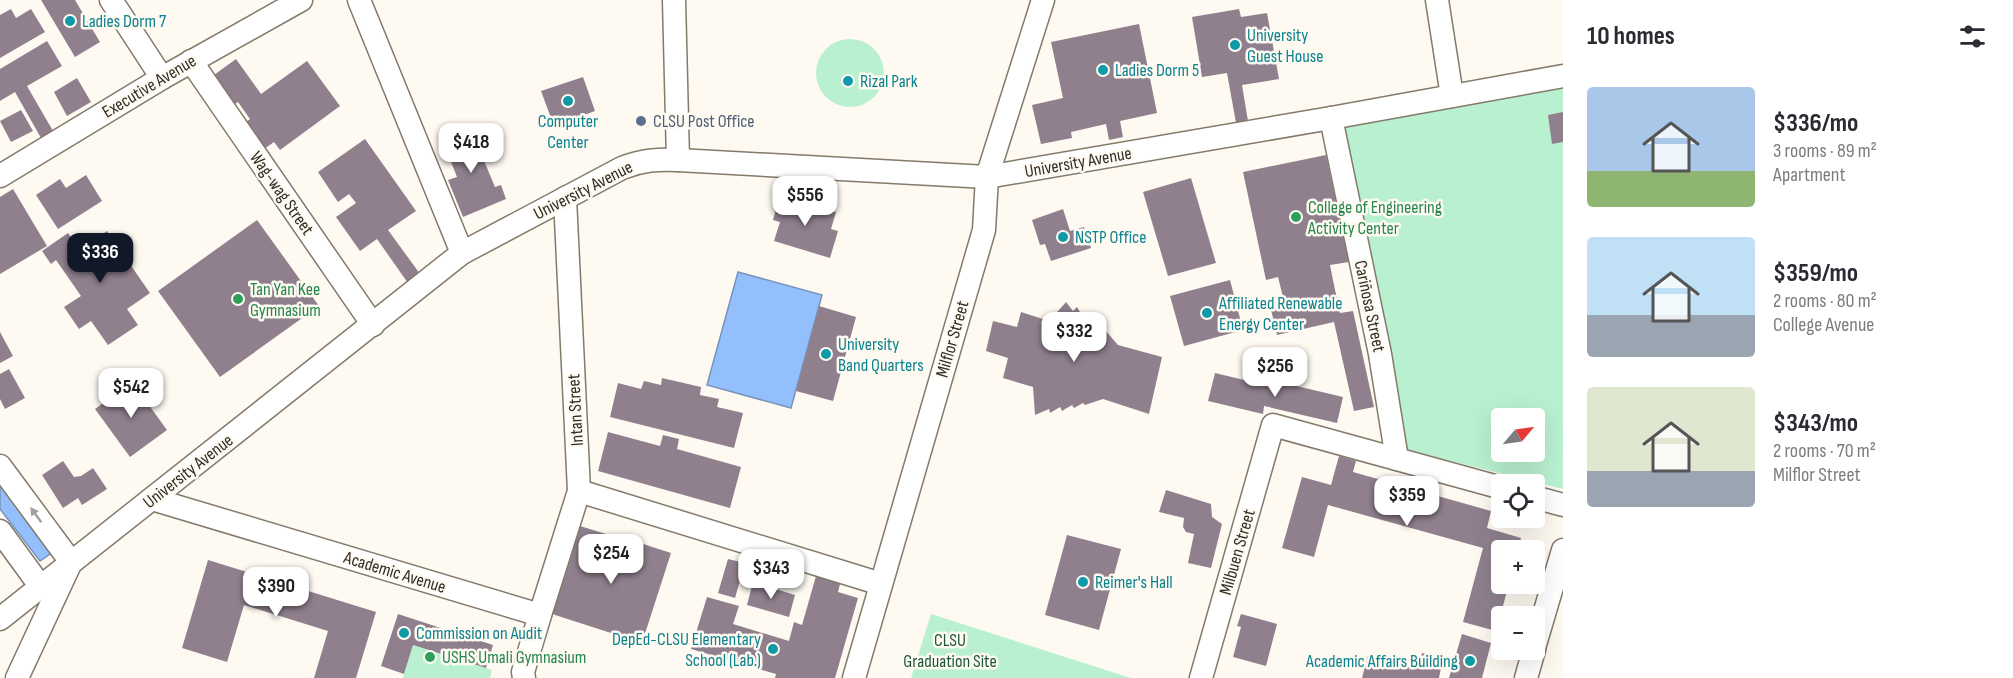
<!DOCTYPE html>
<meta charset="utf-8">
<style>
body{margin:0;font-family:"Sofia Sans Condensed",sans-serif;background:#f7f7f7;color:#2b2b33;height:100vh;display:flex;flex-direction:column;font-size:22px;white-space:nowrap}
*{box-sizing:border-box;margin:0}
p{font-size:20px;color:#7c7c81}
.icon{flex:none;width:33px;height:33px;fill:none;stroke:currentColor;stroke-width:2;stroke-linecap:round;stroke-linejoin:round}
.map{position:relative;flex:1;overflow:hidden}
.panel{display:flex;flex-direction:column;background:#fff;width:450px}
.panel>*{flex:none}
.needle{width:39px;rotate:61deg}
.buttons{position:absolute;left:1491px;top:408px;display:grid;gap:12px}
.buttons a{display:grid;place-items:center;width:54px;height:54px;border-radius:6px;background:#fff;box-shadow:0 6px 24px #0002;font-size:30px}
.price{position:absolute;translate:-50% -51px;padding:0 14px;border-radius:12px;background:#fff;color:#222;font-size:20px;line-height:39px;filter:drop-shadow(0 2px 3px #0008)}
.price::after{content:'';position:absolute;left:50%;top:36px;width:18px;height:14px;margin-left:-9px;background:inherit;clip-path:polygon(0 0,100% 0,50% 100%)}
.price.on{background:#111827;color:#fff}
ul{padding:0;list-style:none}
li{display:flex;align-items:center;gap:18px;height:150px;padding:0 24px}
li span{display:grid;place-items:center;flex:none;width:168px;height:120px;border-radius:6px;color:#555}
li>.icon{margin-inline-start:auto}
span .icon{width:72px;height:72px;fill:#fffc;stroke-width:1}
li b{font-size:26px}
h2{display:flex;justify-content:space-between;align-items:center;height:72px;padding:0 24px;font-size:26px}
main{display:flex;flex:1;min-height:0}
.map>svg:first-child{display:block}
</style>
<main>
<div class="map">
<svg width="1563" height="678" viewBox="0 0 1563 678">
<rect width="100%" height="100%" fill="#fefaf2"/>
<g fill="#b9f1d0" fill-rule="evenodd">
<circle cx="850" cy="73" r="34"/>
<path d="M 1563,88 L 1563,489 L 1407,450 L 1343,127 ZM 1502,418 L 1534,418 L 1534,452 L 1502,452 Z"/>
<path d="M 931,614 L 1131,678 L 911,678 Z"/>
<path d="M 413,645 L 492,670 L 490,678 L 403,678 Z"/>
</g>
<g fill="#93c0fd" stroke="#7694bc" stroke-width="1.5">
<path d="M 738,272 L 822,295 L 791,408 L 707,385 Z"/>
<path d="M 0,481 L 53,552 L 40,561 L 0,509 Z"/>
</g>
<g fill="#90808e">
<path d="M 41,0 L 75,0 L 100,42 L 75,57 Z"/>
<path d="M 11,9 L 16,18 L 31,9 L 45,32 L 0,58 L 0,15 Z"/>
<path d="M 1239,9 L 1241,17 L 1267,13 L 1279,79 L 1242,85 L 1248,121 L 1236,123 L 1227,73 L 1202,77 L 1192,17 Z"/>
<path d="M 1139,24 L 1157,113 L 1120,121 L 1123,137 L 1109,140 L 1106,124 L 1071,132 L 1072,138 L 1041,144 L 1032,105 L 1063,98 L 1051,42 Z"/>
<path d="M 47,41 L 62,66 L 27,86 L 53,131 L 41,138 L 15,92 L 0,101 L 0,69 Z"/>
<path d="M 236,59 L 261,94 L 307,61 L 340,106 L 280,150 L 274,142 L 260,152 L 241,126 L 250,119 L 238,102 L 228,109 L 207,80 Z"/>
<path d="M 583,77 L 595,111 L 554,126 L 541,91 Z"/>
<path d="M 77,78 L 91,102 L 67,116 L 54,92 Z"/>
<path d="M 21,110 L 33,131 L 11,142 L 0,121 Z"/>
<path d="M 1563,112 L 1563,142 L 1552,144 L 1548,115 Z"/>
<path d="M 470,127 L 495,187 L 501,185 L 506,199 L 463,217 L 448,180 L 457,177 L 442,139 Z"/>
<path d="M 365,139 L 416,211 L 388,230 L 423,278 L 410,286 L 377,239 L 360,251 L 336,217 L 356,203 L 349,194 L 338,202 L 318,172 Z"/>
<path d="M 1326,155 L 1349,262 L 1330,265 L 1334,285 L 1340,313 L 1353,311 L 1374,407 L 1354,411 L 1334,322 L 1277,335 L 1269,301 L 1283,297 L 1278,277 L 1266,280 L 1243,172 Z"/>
<path d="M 86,175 L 102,201 L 58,229 L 36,195 L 60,179 L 66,188 Z"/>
<path d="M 1191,178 L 1216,263 L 1168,276 L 1143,192 Z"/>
<path d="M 13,189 L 47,246 L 0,274 L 0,197 Z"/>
<path d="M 780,195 L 836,212 L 831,229 L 838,231 L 830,258 L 774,241 L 780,222 L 773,220 Z"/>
<path d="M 1063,209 L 1070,231 L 1084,227 L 1091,248 L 1051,261 L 1045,244 L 1040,245 L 1032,220 Z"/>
<path d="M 257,220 L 319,306 L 220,377 L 158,291 Z"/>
<path d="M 107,231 L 150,293 L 127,309 L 138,325 L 108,345 L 91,321 L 79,329 L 64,307 L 81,296 L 56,260 L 51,264 L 42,251 L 68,233 L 80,250 Z"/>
<path d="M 1230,280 L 1243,330 L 1184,346 L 1170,296 Z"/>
<path d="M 1066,302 L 1073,311 L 1077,307 L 1083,317 L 1087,315 L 1092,323 L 1096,322 L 1101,332 L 1105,330 L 1118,345 L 1162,357 L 1149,414 L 1103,399 L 1085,405 L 1083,403 L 1074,408 L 1072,405 L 1062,411 L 1060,407 L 1050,413 L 1049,409 L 1035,415 L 1033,387 L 1003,378 L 1008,358 L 986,351 L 993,321 L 1017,327 L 1021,312 L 1049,321 Z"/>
<path d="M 819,306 L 856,317 L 833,401 L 796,391 Z"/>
<path d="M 0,332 L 13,356 L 0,363 Z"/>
<path d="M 9,369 L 25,398 L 5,409 L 0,399 L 0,374 Z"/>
<path d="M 1215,373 L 1265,385 L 1267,379 L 1343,397 L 1337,423 L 1264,406 L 1263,414 L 1208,401 Z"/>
<path d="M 662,378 L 701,387 L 700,395 L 719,399 L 717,407 L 743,413 L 734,448 L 610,417 L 618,383 L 641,389 L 644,381 L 661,385 Z"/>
<path d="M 132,382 L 167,430 L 130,457 L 95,409 Z"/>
<path d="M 608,432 L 660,446 L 663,435 L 679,439 L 677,449 L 741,467 L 730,508 L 598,471 Z"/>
<path d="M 1339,456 L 1356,461 L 1353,472 L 1491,511 L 1487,528 L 1521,538 L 1518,550 L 1502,550 L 1502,584 L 1509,584 L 1496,631 L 1463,622 L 1483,548 L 1328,505 L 1314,557 L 1282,548 L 1302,477 L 1331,485 Z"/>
<path d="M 63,461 L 74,477 L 81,476 L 93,468 L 107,489 L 82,505 L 78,498 L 63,508 L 42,475 Z"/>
<path d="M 1166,490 L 1211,504 L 1212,517 L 1222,524 L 1211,568 L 1188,563 L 1194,534 L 1186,532 L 1183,527 L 1184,518 L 1159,512 Z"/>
<path d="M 580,526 L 606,534 L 605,539 L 638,549 L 640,543 L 671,553 L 642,643 L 552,614 Z"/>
<path d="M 1067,535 L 1121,549 L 1099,630 L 1045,615 Z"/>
<path d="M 728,559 L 745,563 L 735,598 L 718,593 Z"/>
<path d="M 208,560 L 376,612 L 356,678 L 314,678 L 328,631 L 244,605 L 227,662 L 182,648 Z"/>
<path d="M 816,576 L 840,584 L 838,592 L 858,598 L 835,678 L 775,678 L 776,674 L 691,649 L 707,597 L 739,606 L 733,624 L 789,641 L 794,622 L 802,625 Z"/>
<path d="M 753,582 L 795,595 L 789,617 L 747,605 Z"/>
<path d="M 398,614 L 493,645 L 486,668 L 413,645 L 404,674 L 381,666 Z"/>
<path d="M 1241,614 L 1277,624 L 1266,666 L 1233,657 L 1241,627 L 1237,626 Z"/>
<path d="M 1462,634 L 1491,643 L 1482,678 L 1449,678 Z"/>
<path d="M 1422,653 L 1443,658 L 1439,678 L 1362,678 L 1368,655 L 1419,668 Z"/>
</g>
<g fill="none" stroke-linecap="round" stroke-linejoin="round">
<defs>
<g id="minor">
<path d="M 111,0 L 162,78"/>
<path d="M 359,0 L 462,253"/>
<path d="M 674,0 L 678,160"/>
<path d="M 1437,0 L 1452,96"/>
<path d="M 191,61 L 373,325"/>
<path d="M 1331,118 L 1380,354 L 1397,459"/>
<path d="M 0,176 L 162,78 L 301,0"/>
<path d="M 0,466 L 71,562 L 17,678"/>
<path d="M 579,491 L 881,584"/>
<path d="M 1534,497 L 1563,505"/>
<path d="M 152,499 L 540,615 L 523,672 L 524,678"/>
<path d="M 0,531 L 41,587"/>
<path d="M 540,615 L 579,491 L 565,198"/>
<path d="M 0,619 L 462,253 L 622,168 C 642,160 658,159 678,160 L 987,177 L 1331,118 L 1563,76"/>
<path d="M 1534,648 L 1563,550"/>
<path d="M 854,678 L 984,230 L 987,177 L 1043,0"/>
<path d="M 1201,678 L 1273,425 L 1502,488"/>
<path d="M 1526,678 L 1534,650"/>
</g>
</defs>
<use href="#minor" stroke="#837a69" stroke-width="25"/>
<use href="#minor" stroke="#fff" stroke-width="22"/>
</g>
<defs><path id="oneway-solid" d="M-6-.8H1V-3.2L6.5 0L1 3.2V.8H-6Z" transform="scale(1.5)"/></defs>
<use fill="#a2a09d" href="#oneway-solid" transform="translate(36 515) rotate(-126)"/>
<g fill="#0f9aa8" stroke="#fefaf2" stroke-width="2">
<circle cx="70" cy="21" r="6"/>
<circle cx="1235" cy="45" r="6"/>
<circle cx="1103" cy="70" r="6"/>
<circle cx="848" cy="81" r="6"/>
<circle cx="568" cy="101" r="6"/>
<circle cx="1063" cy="237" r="6"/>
<circle cx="1207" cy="313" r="6"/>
<circle cx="826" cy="354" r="6"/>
<circle cx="1083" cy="582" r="6"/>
<circle cx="404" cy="633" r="6"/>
<circle cx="773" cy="649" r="6"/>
<circle cx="1470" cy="661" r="6"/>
</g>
<circle fill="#5c6f8a" stroke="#fefaf2" stroke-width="2" cx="641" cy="121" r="6"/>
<g fill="#2e9e5b" stroke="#fefaf2" stroke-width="2">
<circle cx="1296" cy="217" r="6"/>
<circle cx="238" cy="299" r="6"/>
<circle cx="430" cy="657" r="6"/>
</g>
<g text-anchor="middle" stroke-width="5" stroke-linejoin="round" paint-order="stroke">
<g font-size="18" fill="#0d838f" stroke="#fefaf2" text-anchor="start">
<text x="82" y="27">Ladies Dorm 7</text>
<text x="1247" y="41">University<tspan x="1247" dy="21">Guest House</tspan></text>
<text x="1115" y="76">Ladies Dorm 5</text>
<text x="860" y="87">Rizal Park</text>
<text x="568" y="127" text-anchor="middle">Computer<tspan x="568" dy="21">Center</tspan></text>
<text x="1075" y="243">NSTP Office</text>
<text x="1219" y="309">Affiliated Renewable<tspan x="1219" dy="21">Energy Center</tspan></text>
<text x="838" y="350">University<tspan x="838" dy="21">Band Quarters</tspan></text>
<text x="1095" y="588">Reimer's Hall</text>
<text x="416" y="639">Commission on Audit</text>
<text x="761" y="645" text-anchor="end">DepEd-CLSU Elementary<tspan x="761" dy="21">School (Lab.)</tspan></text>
<text x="1458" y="667" text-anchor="end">Academic Affairs Building</text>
</g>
<g font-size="18" fill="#312d26" stroke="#fefaf2">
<text transform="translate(149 86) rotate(-31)" y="6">Executive Avenue</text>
<text transform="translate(1078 162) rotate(-10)" y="6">University Avenue</text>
<text transform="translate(583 190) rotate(-27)" y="6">University Avenue</text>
<text transform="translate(282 193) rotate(55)" y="6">Wag-wag Street</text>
<text transform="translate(1370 306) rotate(78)" y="6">Cariñosa Street</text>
<text transform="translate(952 339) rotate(-74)" y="6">Milflor Street</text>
<text transform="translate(575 410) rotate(-93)" y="6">Intan Street</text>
<text transform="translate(188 471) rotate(-38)" y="6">University Avenue</text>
<text transform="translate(1237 552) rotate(-74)" y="6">Milbuen Street</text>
<text transform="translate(395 572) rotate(17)" y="6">Academic Avenue</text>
</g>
<g font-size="18" fill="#4e5e75" stroke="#fefaf2" text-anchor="start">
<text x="653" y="127">CLSU Post Office</text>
</g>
<g font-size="18" fill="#27864d" stroke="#fefaf2" text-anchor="start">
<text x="1308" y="213">College of Engineering<tspan x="1308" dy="21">Activity Center</tspan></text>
<text x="250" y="295">Tan Yan Kee<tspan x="250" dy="21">Gymnasium</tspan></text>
<text x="442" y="663">USHS Umali Gymnasium</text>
</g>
<g font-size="18" fill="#1c573a" stroke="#fefaf2">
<text x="950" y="646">CLSU<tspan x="950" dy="21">Graduation Site</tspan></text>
</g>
</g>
</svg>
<div class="buttons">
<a><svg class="needle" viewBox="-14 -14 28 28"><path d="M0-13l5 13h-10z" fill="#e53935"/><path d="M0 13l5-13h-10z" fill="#7c7c81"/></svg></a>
<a><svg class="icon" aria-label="locate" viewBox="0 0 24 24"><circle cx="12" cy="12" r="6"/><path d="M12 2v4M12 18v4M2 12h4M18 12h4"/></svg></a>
<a>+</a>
<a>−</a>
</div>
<b class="price" style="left:471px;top:174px">$418</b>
<b class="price" style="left:805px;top:227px">$556</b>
<b class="price on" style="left:100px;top:284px">$336</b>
<b class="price" style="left:1074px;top:363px">$332</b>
<b class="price" style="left:1275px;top:398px">$256</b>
<b class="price" style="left:131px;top:419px">$542</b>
<b class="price" style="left:1407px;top:527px">$359</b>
<b class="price" style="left:611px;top:585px">$254</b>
<b class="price" style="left:771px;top:600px">$343</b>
<b class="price" style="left:276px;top:618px">$390</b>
</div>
<section class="panel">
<h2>10 homes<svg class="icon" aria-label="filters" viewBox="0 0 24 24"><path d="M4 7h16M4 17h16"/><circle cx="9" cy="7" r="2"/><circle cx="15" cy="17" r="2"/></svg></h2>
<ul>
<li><span style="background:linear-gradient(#a9c7e8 70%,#8fb573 0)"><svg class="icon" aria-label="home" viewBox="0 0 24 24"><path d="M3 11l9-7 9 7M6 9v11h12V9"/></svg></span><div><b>$336/mo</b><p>3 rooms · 89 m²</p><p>Apartment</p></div></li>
<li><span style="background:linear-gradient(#bfe0f5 65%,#9aa5b1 0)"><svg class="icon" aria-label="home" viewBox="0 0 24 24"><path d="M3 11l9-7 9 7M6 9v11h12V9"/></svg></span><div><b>$359/mo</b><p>2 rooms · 80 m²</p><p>College Avenue</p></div></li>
<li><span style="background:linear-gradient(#dfe7d0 70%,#9aa5b1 0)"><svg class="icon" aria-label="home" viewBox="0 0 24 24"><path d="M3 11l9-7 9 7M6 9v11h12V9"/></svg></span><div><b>$343/mo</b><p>2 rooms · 70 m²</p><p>Milflor Street</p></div></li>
</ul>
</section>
</main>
